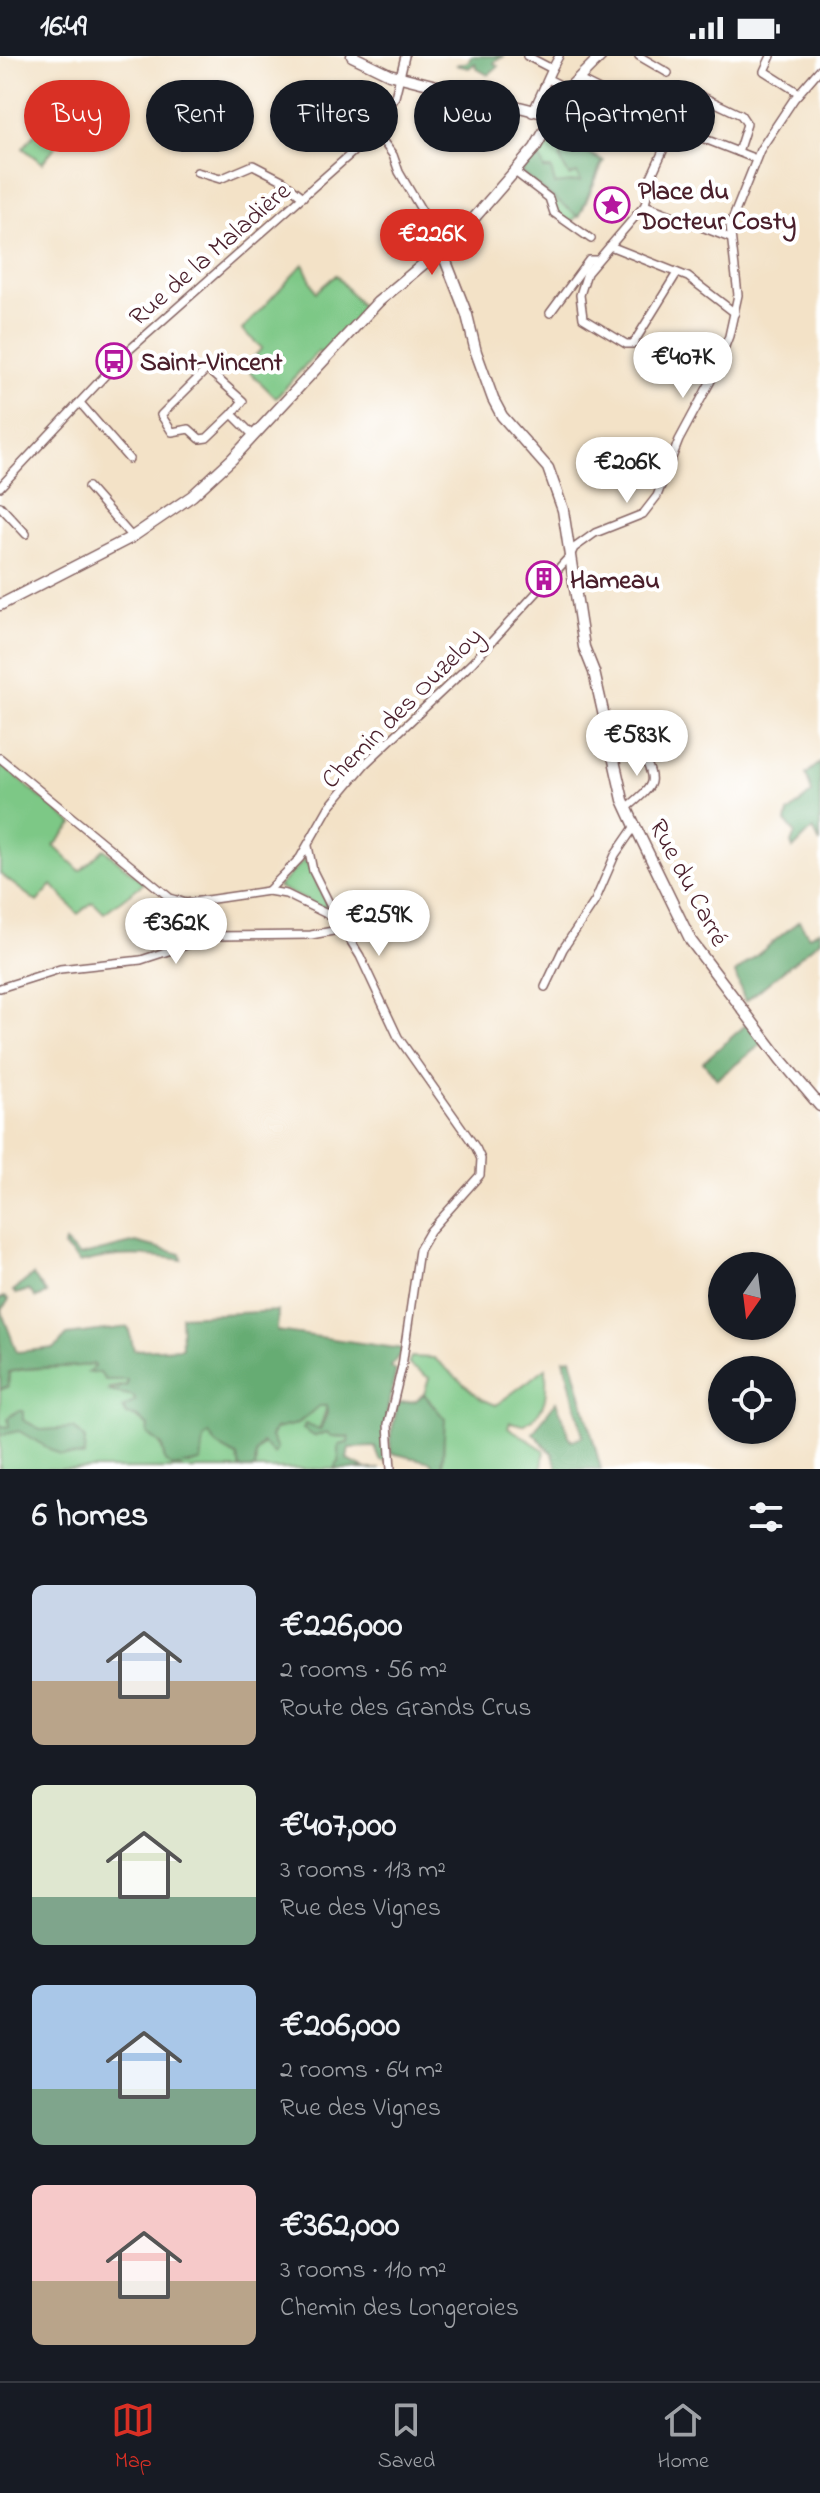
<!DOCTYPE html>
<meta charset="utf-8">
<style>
body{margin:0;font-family:"Indie Flower",sans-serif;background:#20242c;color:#f1f3f6;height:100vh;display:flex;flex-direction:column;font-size:30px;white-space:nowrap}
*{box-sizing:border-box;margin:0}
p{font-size:26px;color:#9ea1a6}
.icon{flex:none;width:44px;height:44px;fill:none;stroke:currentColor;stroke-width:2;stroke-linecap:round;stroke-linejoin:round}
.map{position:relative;height:1413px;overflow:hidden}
.panel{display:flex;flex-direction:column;background:#171b24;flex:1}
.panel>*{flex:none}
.top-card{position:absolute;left:24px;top:24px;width:772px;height:72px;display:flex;gap:16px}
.needle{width:52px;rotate:194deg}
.controls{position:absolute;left:708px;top:1196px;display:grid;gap:16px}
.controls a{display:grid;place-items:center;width:88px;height:88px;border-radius:50%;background:#171b24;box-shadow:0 2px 6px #0004;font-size:40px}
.price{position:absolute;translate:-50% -68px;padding:0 18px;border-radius:28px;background:#fff;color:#222;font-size:26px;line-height:52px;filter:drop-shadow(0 2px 4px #0008)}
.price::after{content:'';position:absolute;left:50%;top:48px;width:24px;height:18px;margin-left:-12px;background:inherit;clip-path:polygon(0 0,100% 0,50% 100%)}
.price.current{background:#d93025;color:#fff}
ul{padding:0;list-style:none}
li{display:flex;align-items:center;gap:24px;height:200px;padding:0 32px}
li span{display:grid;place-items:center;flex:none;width:224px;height:160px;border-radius:12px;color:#555}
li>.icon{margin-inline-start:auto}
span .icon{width:96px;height:96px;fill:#fffc;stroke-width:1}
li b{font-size:34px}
h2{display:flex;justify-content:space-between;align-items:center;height:96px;padding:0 32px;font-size:34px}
.pill{padding:0 28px;border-radius:36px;background:#171b24;box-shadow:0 2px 6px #0004;font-size:28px;line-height:72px}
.pill.current{background:#d93025;color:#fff}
.status{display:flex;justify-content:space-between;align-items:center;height:56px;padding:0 40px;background:#171b24;direction:ltr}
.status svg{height:22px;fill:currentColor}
.menu{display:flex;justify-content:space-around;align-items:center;height:112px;border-top:2px solid #363941;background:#171b24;font-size:22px;color:#9ea1a6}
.menu a{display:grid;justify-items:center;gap:4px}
.menu .current{color:#d93025}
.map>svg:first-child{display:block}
</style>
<div class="status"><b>16:49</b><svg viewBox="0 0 49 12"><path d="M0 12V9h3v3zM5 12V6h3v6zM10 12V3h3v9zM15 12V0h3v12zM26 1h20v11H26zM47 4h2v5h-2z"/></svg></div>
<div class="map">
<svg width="820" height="1413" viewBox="0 0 820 1413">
<rect width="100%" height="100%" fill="#fff"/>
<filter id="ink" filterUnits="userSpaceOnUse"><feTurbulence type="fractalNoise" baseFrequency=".0125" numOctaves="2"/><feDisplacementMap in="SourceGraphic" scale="16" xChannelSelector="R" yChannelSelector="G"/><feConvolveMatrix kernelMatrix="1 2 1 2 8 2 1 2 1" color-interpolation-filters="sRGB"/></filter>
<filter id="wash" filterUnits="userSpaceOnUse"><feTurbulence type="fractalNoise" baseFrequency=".006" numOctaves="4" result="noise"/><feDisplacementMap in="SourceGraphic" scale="32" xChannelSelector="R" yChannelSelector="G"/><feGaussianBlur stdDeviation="1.8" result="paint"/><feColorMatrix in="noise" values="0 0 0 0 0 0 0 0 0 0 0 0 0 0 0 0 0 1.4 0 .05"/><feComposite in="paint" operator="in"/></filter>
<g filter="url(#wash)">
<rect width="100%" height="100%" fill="#f3e2c7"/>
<g fill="#7dc886" stroke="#647458" stroke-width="2">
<path d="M 47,63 L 70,73 L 42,107 L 23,92 Z"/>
<path d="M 544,83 L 565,94 L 568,89 L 563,87 L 568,84 L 604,105 L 581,157 L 571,167 L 553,153 L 550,141 L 518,117 Z"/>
<path d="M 303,208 L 316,236 L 336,219 L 366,256 L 322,299 L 318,295 L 276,342 L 245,311 L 262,292 L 242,274 Z"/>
<path d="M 0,708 L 73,768 L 54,790 L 80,815 L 104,793 L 144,827 L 104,857 L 93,846 L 78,858 L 52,829 L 37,846 L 0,818 Z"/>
<path d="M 305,803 L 327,849 L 322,852 L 278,831 Z"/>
<path d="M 411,1301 L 434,1302 L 481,1343 L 496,1349 L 546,1312 C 547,1338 548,1356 523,1369 L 510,1366 L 508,1371 L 544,1394 L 542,1413 L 442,1413 C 446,1383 444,1361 424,1338 L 429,1322 L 408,1308 Z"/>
<path d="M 93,1307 L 100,1317 L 128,1324 L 127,1329 L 109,1332 L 114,1336 L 134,1339 L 135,1345 L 123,1352 L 127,1358 C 148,1363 162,1384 165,1405 L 209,1378 L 214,1379 L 217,1389 L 238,1401 L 240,1413 L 0,1413 L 0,1334 L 8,1330 L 9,1316 C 37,1309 65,1314 93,1307 Z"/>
<path d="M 319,1350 L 327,1350 L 319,1375 L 305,1368 L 314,1380 L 328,1377 L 331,1380 L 349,1381 L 348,1387 L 339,1389 L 339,1404 L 334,1413 L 255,1413 L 256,1397 L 275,1373 L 297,1368 Z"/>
</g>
<g fill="#66ac73" stroke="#58664f" stroke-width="2">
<path d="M 471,0 L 502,0 L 503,1 L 496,4 L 494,7 L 498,10 L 488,19 L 476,12 L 475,7 L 469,12 L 456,9 L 468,6 Z"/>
<path d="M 569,87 L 602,106 L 579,161 L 521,117 L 533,101 L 541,104 L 544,113 L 551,113 L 555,128 L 581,125 L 577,117 L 569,120 L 560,103 Z"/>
<path d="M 820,707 L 820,787 L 813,773 L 793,793 L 791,788 L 795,777 L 786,766 L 788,757 L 812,737 L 806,718 Z"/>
<path d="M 799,865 L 809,880 L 820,874 L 820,884 L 745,946 L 735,917 Z"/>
<path d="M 748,967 L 763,987 L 717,1023 L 703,1006 Z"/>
<path d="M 136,1186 L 181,1198 L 182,1204 C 146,1198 116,1197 80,1207 L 64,1191 L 65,1187 L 79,1200 Z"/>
<path d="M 33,1219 L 47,1238 L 36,1242 L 29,1234 L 16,1238 L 13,1235 Z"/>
<path d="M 5,1241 L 9,1244 L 1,1254 L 17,1296 L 55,1292 L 67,1279 L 128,1271 L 134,1294 L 182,1292 L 181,1260 L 278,1255 L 277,1275 L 403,1293 L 391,1311 L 396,1315 C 389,1347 380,1373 388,1406 L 380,1404 L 375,1391 L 349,1392 L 347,1404 L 367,1413 L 381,1413 L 334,1413 L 339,1405 L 339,1389 L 348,1387 L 349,1381 L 331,1380 L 328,1377 L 314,1380 L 303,1373 L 305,1368 L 320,1374 L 327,1357 L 326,1350 L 319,1350 L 297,1368 L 275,1373 L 271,1381 L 277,1393 L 274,1398 L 262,1387 L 256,1397 L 255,1413 L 240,1413 L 238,1401 L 217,1389 L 209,1378 L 204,1383 L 201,1406 L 172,1411 L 165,1405 L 162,1389 L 147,1378 L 148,1370 L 138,1361 L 127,1359 L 123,1352 L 135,1345 L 134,1340 L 109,1335 L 127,1329 L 127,1324 L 105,1324 L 100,1317 L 88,1316 L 95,1310 L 93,1308 C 65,1314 37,1308 9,1316 L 8,1330 L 0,1334 L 0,1243 Z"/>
<path d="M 571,1302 L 601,1413 L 557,1413 L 553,1398 L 533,1377 L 556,1345 L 571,1385 L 583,1380 L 564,1303 Z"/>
<path d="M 424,1338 L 445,1363 L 442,1413 L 433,1413 L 431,1406 L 391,1397 L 390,1383 L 398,1347 L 415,1345 Z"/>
<path d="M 17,1355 L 23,1355 L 23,1364 L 42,1374 L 74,1372 L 85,1383 L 84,1400 L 60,1399 L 19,1375 L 0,1379 L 0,1370 L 9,1371 L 8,1362 Z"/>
</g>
</g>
<g filter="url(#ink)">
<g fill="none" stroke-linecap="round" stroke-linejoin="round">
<defs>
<g id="street">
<path d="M 527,0 L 552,13 L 532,57"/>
<path d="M 639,0 L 668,17"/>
<path d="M 771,0 L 764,15 L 799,37"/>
<path d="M 552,13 L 559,0"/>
<path d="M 548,23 L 568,33"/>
<path d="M 577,23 L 674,71 L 756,103"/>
<path d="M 373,72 L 393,99 L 399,116 L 443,191"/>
<path d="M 680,74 L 694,45 L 701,40 L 741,59 L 747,68 L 738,96"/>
<path d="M 197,116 L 220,123 L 253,109 L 282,124 L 303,141"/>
<path d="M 515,116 L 549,142 L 554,157 L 591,183"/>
<path d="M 645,149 L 650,123 L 674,71"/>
<path d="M 610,190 L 688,221 L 735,257"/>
<path d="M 677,217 L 633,288 L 626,288 L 583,262 L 580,239 L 587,217 L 645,149 L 730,182"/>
<path d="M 550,257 L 589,204 L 597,204"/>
<path d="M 81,348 L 129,403"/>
<path d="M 232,358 L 207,382 L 200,383 L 189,373 L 172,376 L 161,359 L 207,313 L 243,345 L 232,358 L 254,380"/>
<path d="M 0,431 L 128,295 L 353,96 L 395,41 L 405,0"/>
<path d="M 88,431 L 132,481"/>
<path d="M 0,450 L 26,478"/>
<path d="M 0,702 L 170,842 L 186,847 L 268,835 L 286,838 L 337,863 L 360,900 L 398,981 L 476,1092 L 481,1103 L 480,1119 L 430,1175 L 419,1194 L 402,1310 L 388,1368 L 391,1413"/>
<path d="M 627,752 C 658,726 656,727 640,692"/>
<path d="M 308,790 L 313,815 L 337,863"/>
<path d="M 268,835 L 300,802 L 329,751 L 365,708 L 473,606 L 570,500 L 574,492 L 595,477 L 643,458 L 657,440 L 679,384 L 714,319 L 729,280 L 738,239 L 730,169 L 760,94 L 794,43 L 820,13"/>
<path d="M 545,931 L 563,893 L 595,845 L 615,799 L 635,770"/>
<path d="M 0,932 L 60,913 L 141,904 L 214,880 L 311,879 L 344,873"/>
</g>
<g id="secondary">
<path d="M 352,0 L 389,18 L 551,59"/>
<path d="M 441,193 L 467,259 L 476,296 L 493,343 L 502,360 L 548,412 L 563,454 L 584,591 L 594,616 L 623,744 L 635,770 L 691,885 L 781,1004 L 820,1050"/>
<path d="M 0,549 L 132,481 L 192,440 L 232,403 L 378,246 L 462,176 L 535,92 L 568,33 L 601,0"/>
</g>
</defs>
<use href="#street" stroke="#856362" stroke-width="10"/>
<use href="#secondary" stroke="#856362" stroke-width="13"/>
<use href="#street" stroke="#fff" stroke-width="7"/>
<use href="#secondary" stroke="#fff" stroke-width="10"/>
</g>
</g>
<defs>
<symbol id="sight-ring" viewBox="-11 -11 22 22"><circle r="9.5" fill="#fff" stroke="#b5179e" stroke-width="1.5"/><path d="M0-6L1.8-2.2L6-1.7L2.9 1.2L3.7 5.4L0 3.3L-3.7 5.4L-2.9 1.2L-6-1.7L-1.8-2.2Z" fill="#b5179e"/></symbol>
<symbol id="bus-ring" viewBox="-11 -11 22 22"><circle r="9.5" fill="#fff" stroke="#b5179e" stroke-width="1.5"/><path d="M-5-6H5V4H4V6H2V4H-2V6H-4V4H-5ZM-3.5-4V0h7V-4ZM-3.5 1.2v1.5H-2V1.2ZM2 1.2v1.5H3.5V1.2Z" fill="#b5179e"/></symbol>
<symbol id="building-ring" viewBox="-11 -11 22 22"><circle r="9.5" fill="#fff" stroke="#b5179e" stroke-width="1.5"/><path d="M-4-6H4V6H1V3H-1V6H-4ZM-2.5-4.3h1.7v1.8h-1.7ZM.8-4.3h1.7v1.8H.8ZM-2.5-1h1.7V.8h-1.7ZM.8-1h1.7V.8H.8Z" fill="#b5179e"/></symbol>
</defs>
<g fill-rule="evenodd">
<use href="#sight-ring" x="592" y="129" width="40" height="40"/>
<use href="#bus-ring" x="94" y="285" width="40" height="40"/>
<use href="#building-ring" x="524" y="503" width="40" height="40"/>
</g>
<g text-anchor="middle" stroke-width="8" stroke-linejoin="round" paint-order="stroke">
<g font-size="26" font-weight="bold" fill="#4a1f2b" stroke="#fff" text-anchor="start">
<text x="638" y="143">Place du<tspan x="638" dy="30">Docteur Costy</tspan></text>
<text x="140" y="314">Saint-Vincent</text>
<text x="570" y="532">Hameau</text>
</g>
<g font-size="26" fill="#4a1f2b" stroke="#fff">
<text transform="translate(209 197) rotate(-41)" y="9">Rue de la Maladière</text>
<text transform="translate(401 651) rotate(-45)" y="9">Chemin des Ouzeloy</text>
<text transform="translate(690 826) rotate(62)" y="9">Rue du Carré</text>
</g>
</g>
</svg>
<div class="controls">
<a><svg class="needle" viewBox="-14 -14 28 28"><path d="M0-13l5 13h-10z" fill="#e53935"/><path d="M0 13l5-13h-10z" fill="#9ea1a6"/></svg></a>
<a><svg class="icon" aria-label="locate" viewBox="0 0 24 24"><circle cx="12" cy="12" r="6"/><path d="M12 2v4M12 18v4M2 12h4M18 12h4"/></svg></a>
</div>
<b class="price current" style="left:432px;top:221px">€226K</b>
<b class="price" style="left:683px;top:344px">€407K</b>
<b class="price" style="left:627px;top:449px">€206K</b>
<b class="price" style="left:637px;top:722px">€583K</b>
<b class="price" style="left:379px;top:902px">€259K</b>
<b class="price" style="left:176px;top:910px">€362K</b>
<div class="top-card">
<a class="pill current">Buy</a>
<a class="pill">Rent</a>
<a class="pill">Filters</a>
<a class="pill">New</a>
<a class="pill">Apartment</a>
</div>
</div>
<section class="panel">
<h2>6 homes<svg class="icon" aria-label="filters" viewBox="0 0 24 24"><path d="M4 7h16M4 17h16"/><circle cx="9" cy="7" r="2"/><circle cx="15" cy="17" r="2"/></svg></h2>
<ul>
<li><span style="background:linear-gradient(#c9d6e8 60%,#b9a48a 0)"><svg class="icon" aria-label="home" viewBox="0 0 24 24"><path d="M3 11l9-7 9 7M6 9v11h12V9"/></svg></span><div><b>€226,000</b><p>2 rooms · 56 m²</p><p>Route des Grands Crus</p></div></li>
<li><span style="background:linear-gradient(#dfe7d0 70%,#7fa58c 0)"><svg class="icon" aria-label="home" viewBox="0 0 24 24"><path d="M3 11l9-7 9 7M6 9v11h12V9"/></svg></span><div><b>€407,000</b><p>3 rooms · 113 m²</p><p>Rue des Vignes</p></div></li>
<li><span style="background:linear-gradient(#a9c7e8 65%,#7fa58c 0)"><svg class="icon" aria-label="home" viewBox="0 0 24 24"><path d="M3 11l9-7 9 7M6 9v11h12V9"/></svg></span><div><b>€206,000</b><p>2 rooms · 64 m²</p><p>Rue des Vignes</p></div></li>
<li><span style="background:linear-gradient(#f6c9c9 60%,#b9a48a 0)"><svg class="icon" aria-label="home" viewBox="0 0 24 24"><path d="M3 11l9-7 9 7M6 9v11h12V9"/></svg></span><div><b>€362,000</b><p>3 rooms · 110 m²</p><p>Chemin des Longeroies</p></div></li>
</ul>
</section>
<nav class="menu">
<a class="current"><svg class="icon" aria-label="map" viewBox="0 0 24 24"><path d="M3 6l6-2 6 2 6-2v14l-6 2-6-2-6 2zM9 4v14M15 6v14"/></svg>Map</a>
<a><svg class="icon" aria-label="saved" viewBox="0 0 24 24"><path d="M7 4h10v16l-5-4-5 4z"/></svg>Saved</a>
<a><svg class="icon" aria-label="home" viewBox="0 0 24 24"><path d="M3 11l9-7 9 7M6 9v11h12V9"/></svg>Home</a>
</nav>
